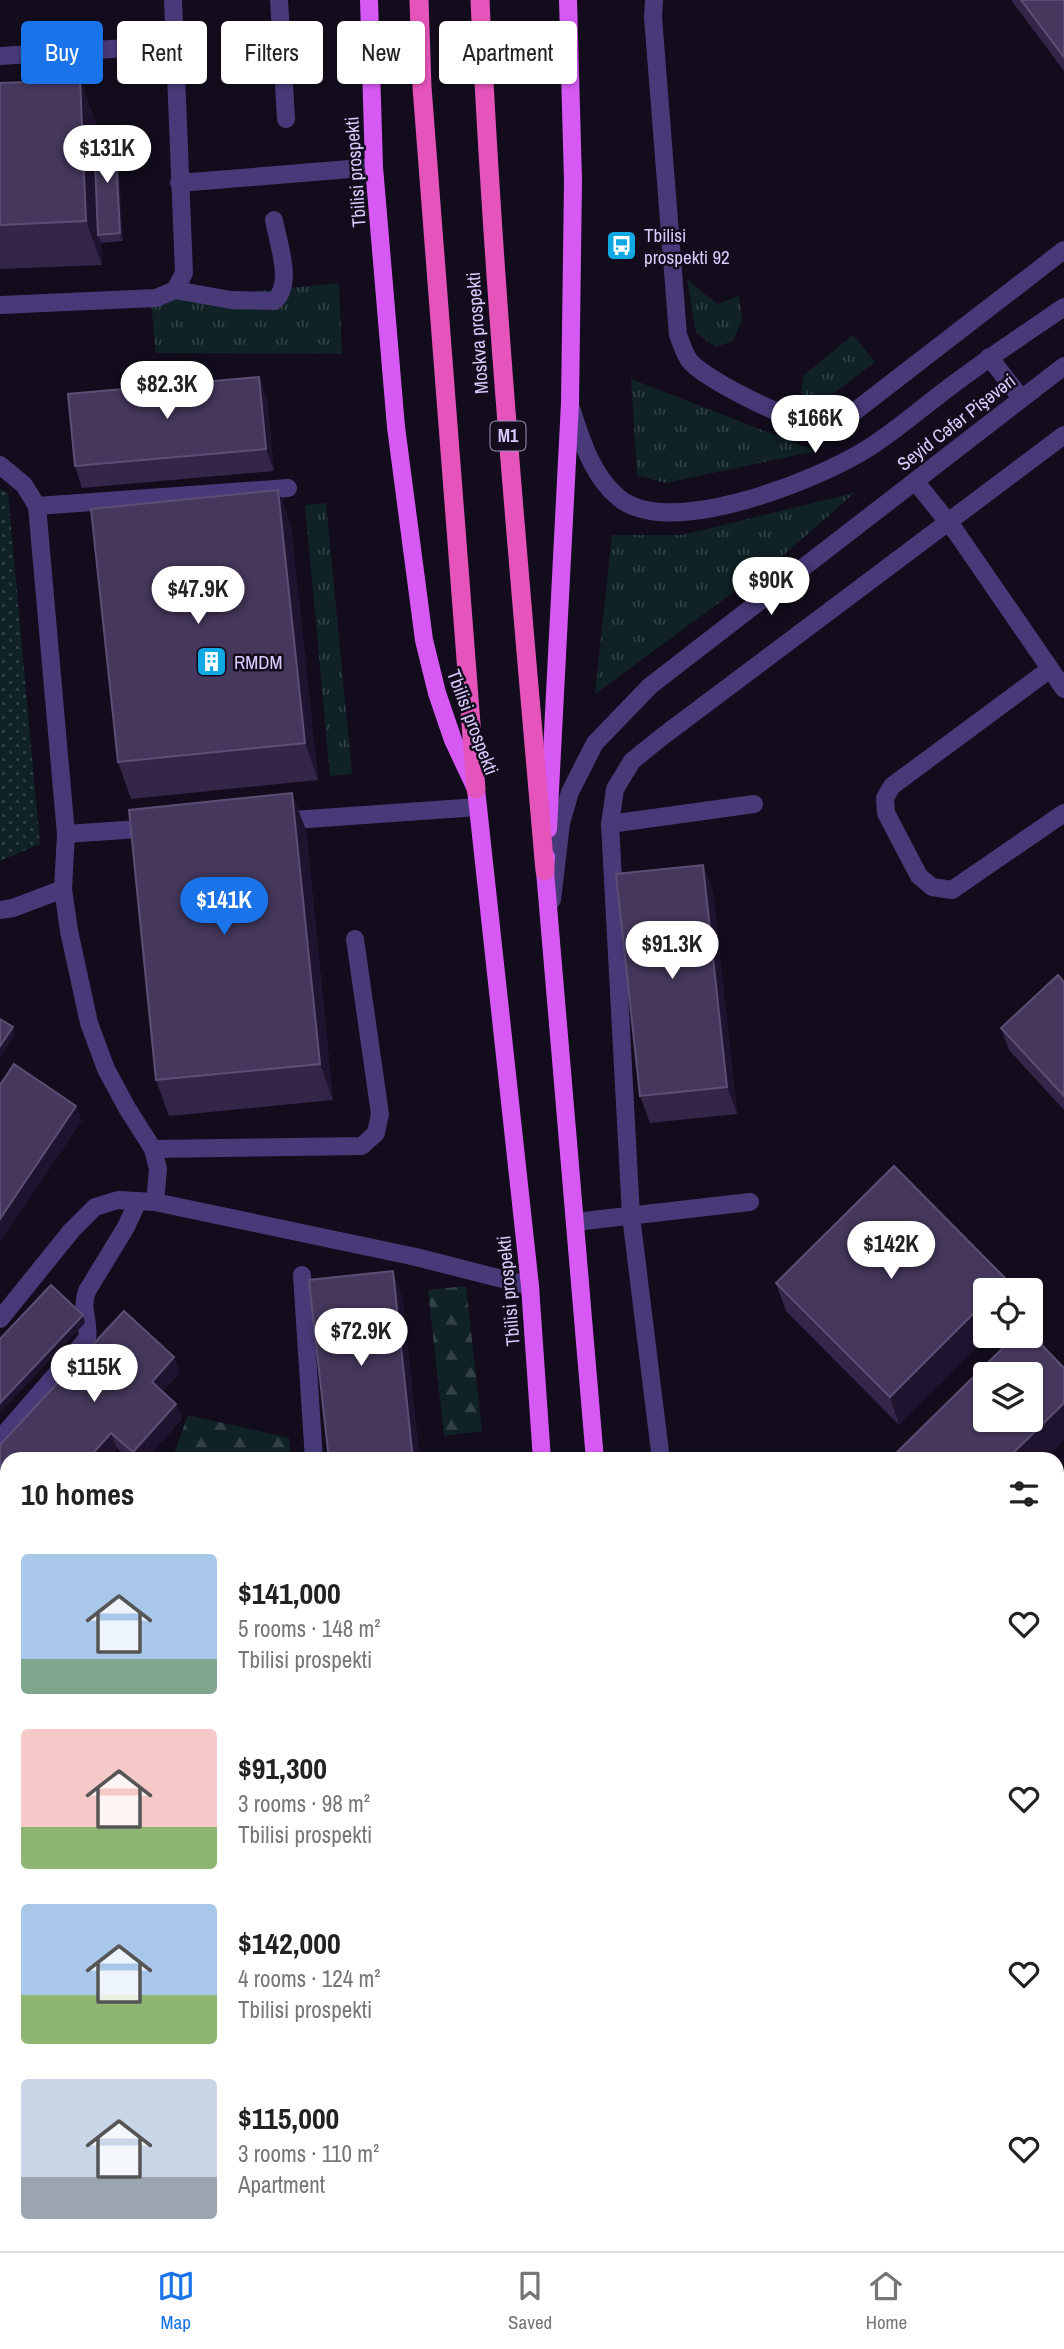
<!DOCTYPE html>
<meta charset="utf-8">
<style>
body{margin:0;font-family:"Archivo Narrow",sans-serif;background:#f6f6f6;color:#222;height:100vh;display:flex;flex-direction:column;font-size:26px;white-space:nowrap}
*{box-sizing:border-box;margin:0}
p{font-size:23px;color:#767676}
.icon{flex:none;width:38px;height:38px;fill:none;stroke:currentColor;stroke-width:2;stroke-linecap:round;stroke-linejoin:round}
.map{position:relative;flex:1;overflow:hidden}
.drawer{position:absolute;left:0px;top:1452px;width:1064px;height:800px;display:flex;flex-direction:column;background:#fff;border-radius:21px 21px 0 0;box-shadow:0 2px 5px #0004}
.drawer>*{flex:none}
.guide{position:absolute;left:21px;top:21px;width:700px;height:63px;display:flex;gap:14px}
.fabs{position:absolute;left:973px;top:1278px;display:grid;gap:14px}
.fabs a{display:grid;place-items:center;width:70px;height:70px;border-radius:7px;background:#fff;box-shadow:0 2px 5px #0004;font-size:35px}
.price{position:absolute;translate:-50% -60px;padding:0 16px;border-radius:24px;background:#fff;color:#222;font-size:23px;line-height:46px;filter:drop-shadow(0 2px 4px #0008)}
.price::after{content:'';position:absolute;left:50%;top:42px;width:21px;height:16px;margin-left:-10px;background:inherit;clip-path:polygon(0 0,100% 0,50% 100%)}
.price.selected{background:#1a73e8;color:#fff}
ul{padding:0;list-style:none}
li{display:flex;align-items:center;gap:21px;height:175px;padding:0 21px}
li span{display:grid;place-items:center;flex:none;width:196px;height:140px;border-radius:7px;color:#555}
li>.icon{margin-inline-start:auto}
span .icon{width:84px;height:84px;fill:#fffc;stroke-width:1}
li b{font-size:30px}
h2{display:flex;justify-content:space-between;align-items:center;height:84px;padding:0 21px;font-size:30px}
.chip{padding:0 24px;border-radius:7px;background:#fff;box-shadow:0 2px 5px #0004;font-size:24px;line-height:63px}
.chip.selected{background:#1a73e8;color:#fff}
.tabs{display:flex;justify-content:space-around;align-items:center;height:98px;border-top:2px solid #e0e0e0;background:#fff;font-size:19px;color:#767676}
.tabs a{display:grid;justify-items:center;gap:4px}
.tabs .selected{color:#1a73e8}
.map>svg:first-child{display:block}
</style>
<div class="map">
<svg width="1064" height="2251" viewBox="0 0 1064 2251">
<defs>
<pattern id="grass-tufts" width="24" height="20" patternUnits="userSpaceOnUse" patternTransform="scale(1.75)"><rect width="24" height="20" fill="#102225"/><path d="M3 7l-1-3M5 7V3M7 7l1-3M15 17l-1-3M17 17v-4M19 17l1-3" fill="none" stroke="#324146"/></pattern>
<pattern id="forest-firs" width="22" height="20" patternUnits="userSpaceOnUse" patternTransform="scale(1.75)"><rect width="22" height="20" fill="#102225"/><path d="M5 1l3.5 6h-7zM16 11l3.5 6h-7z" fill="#324146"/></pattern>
<pattern id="park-dots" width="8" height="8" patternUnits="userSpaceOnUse" patternTransform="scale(1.75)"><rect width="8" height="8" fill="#102225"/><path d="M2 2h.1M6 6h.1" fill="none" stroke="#324146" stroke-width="1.8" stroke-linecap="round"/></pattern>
</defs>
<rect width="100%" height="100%" fill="#120c1c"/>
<g fill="url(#grass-tufts)">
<path d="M 687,279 L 717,304 L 739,296 L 742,320 L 733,341 L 716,347 L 696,333 Z"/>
<path d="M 339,283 L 342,354 L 156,353 L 151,302 Z"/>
<path d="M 853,335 L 875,362 L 830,396 L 810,400 L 801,392 L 804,375 Z"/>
<path d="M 631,379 L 816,451 L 666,483 L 637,475 Z"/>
<path d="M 854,493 L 784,555 L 595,694 L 612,535 L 682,535 Z"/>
<path d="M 326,503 L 352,774 L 330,776 L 305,505 Z"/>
</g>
<g fill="url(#forest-firs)">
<path d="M 466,1286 L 482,1431 L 444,1436 L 428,1290 Z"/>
<path d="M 188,1415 L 289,1438 L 291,1459 L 172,1459 Z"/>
</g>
<g fill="url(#park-dots)">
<path d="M 0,489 L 8,493 L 40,844 L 0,861 Z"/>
<path d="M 1064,1827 L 1064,2181 L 1057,2182 L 1057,1829 Z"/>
</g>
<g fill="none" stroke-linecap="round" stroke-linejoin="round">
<g stroke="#483a78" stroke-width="18">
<path d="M 279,0 L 286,119"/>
<path d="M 654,0 L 653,17 L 678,335 C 681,342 684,353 689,360 C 703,379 795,424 820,426 C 827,427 834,425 841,422 L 1064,250"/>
<path d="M 0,56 L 174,45"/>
<path d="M 179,183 L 374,167"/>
<path d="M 175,290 L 231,300 L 274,301 C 294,285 278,243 274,220"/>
<path d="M 0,305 L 156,298 L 175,290 L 184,273 L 173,0"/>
<path d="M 0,465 L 24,485 L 37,506"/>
<path d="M 915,481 L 956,532 L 1064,689"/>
<path d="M 1050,669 L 892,786 L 885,798 L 886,813 L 919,876 L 932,887 L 952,890 L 1064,813"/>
<path d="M 279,821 L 478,807"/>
<path d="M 610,824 L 754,804"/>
<path d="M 66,834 L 37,506 L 288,488"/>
<path d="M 63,889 L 69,931 L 89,1023 L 106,1069 L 127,1108 L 153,1149 L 158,1169 L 155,1202"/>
<path d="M 0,910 L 13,908 L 63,889 L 66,834 L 153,828"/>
<path d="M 153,1149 L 362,1146 L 376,1133 L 380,1114 L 355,939"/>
<path d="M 575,1222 L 750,1202"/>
<path d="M 302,1275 L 314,1460"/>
<path d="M 0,1319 L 72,1230 L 95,1207 L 118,1200 L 155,1202 L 416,1257 L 530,1286"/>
<path d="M 0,1439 L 87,1339 C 90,1320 80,1311 87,1291 L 126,1227 L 138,1201"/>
<path d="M 661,1460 L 631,1216 L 610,824 L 615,789 L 632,761 L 663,736 L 1064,435"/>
<path d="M 1057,1540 L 1064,1533"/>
<path d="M 0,1581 L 7,1583"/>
<path d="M 7,1606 L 2,1621 L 7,1629"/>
<path d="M 1057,1714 L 1064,1715"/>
<path d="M 1057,1822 L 1064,1819"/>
<path d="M 817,2245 L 818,2251"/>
</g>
<path stroke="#483a78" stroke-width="18" d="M 0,2180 L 7,2159"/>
<g stroke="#483a78" stroke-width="18">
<path d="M 989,357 L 1021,398"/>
<path d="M 570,405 C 581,438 591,475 619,498 C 670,540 821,479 870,447 C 898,429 924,406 951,386 C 988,358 1026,333 1064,307"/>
<path d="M 552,900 L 561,823 L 570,792 L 595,743 L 650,686 L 1064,366"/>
</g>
<g stroke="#d659f4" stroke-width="18">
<path d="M 369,0 L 374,167 L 396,427 L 424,640 L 437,693 L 453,740 L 476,789 L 530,1286 L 542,1460"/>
<path d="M 548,829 L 570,403 L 573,181 L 568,0"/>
<path d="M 546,857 L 545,871 L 595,1460"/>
<path d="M 607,2245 L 607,2251"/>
<path d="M 666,2245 L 667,2251"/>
</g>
<g stroke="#e454ba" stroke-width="19">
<path d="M 419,0 L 422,87 L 476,789"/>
<path d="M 480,0 C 493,291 520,581 545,871"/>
</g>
</g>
<g fill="#332649">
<path d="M 1011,0 L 1064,0 L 1064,71 Z"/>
<path d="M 80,80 L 96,124 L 96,137 L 115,135 L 117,143 L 123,241 L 101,243 L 102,265 L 0,269 L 0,83 Z"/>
<path d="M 259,377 L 267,399 L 274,471 L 82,488 L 75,466 Z"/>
<path d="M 278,490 L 291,526 L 318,780 L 131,799 L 118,762 Z"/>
<path d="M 306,830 L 333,1100 L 169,1116 L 156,1080 Z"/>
<path d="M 703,865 L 713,892 L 737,1114 L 650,1123 L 640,1096 Z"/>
<path d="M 1064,982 L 1064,1110 L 1009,1050 L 1001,1028 Z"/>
<path d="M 1007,1280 L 1011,1290 L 985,1290 L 899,1425 L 786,1311 L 776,1283 Z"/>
<path d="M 174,1357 L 180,1372 L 162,1392 L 176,1404 L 182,1419 L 145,1460 L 129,1460 L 117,1448 L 106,1460 L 7,1460 L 3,1571 L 0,1568 L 0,1445 Z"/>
<path d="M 419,2245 L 495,2245 L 496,2251 L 421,2251 Z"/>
</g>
<g fill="#1f142f">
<path d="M 80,80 L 96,124 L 100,235 L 98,235 L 101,243 L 102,265 L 86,221 Z"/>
<path d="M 115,135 L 117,143 L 123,241 L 120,233 Z"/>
<path d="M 259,377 L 267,399 L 274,471 L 266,449 Z"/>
<path d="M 278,490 L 291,526 L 318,780 L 305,743 Z"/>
<path d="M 292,793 L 306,830 L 333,1100 L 320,1064 Z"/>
<path d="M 703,865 L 713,892 L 737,1114 L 727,1087 Z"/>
<path d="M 13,1027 L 15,1035 L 0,1058 L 0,1046 Z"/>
<path d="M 76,1106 L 82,1121 L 0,1242 L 0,1219 Z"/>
<path d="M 393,1271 L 403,1299 L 420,1460 L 413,1460 Z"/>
<path d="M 1007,1280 L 1011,1290 L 998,1290 Z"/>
<path d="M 985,1302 L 985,1335 L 990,1335 L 899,1425 L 890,1397 Z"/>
<path d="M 83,1315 L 85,1323 L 0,1413 L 0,1403 Z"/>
<path d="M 174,1357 L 180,1372 L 157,1397 L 152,1382 Z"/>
<path d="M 1064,1403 L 1064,1440 L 1045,1460 L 1006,1460 Z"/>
<path d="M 176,1404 L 182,1419 L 145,1460 L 135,1460 L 133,1452 Z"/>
<path d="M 111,1433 L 117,1448 L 106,1460 L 87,1460 Z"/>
<path d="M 7,1546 L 7,1567 L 3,1571 L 0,1563 L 0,1554 Z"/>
<path d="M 489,2245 L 495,2245 L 496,2251 L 491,2251 Z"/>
<path d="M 1045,2245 L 1051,2245 L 1052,2251 L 1046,2251 Z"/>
</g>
<g fill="#45385c" stroke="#5c4f75" stroke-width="2" fill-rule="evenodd">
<path d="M 1021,0 L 1064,0 L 1064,57 Z"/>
<path d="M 80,80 L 86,221 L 0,225 L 0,83 Z"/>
<path d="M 115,135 L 120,233 L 98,235 L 94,137 Z"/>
<path d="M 259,377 L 266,449 L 75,466 L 68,394 Z"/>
<path d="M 278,490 L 305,743 L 118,762 L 91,509 Z"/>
<path d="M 292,793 L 320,1064 L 156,1080 L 129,810 Z"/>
<path d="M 703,865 L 727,1087 L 640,1096 L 616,874 Z"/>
<path d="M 1058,975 L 1064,982 L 1064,1096 L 1001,1028 Z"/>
<path d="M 0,1019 L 13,1027 L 0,1046 Z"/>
<path d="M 14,1064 L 76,1106 L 0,1219 L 0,1085 Z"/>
<path d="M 894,1166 L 1007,1280 L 998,1290 L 985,1290 L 985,1302 L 890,1397 L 776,1283 Z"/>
<path d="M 393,1271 L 413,1460 L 329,1460 L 309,1280 Z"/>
<path d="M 51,1285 L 83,1315 L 0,1403 L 0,1339 Z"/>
<path d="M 124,1311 L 174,1357 L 152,1382 L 176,1404 L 133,1452 L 111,1433 L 87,1460 L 7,1460 L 7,1546 L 0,1554 L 0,1445 Z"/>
<path d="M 1031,1334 L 1064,1368 L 1064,1403 L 1006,1460 L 889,1460 L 1016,1335 L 1031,1335 ZM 985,1374 L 1031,1374 L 1031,1419 L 985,1419 Z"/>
<path d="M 889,2245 L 1045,2245 L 1046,2251 L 890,2251 Z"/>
</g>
<defs>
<symbol id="bus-square" viewBox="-11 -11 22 22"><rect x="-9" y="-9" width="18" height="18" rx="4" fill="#0fa8e3" stroke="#120c1c"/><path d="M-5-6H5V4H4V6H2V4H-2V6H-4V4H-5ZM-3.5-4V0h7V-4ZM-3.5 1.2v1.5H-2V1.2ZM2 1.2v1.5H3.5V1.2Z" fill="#fff"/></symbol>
<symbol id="building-square" viewBox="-11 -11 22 22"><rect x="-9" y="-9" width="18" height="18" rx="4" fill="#0fa8e3" stroke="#120c1c"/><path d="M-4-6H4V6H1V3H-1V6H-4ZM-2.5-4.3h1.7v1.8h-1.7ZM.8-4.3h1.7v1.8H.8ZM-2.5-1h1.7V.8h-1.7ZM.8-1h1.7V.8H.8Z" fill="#fff"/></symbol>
</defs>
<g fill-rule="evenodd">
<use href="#bus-square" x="604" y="228" width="35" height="35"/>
<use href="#building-square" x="194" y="644" width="35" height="35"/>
</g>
<g text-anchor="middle" stroke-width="5" stroke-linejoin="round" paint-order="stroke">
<rect fill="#120c1c" stroke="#9d92b9" stroke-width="2" x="490.5" y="421.5" width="35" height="29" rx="5"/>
<g font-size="18" font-weight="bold" fill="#d9cbfc">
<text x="508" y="442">M1</text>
</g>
<g font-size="19" fill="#d9cbfc" stroke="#120c1c">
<text transform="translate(355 172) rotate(-94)" y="7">Tbilisi prospekti</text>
<text transform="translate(477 333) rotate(-94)" y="7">Moskva prospekti</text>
<text transform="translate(956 422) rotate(-38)" y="7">Seyid Cəfər Pişəvəri</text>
<text transform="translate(473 722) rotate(69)" y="7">Tbilisi prospekti</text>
<text transform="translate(508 1291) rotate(-95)" y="7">Tbilisi prospekti</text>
</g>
<g font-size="19" fill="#d9cbfc" stroke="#120c1c" text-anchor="start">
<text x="644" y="242">Tbilisi<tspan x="644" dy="22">prospekti 92</tspan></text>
<text x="234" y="669">RMDM</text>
</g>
</g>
</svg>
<div class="fabs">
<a><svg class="icon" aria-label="locate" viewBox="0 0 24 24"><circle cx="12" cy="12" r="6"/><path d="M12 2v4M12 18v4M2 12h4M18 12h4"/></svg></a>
<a><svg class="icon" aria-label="layers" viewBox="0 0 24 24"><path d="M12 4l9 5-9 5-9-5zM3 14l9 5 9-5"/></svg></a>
</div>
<b class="price" style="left:107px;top:185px">$131K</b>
<b class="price" style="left:167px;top:421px">$82.3K</b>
<b class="price" style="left:815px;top:455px">$166K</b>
<b class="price" style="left:771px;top:617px">$90K</b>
<b class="price" style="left:198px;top:626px">$47.9K</b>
<b class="price selected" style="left:224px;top:937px">$141K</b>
<b class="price" style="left:672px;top:981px">$91.3K</b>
<b class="price" style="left:891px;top:1281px">$142K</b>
<b class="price" style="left:361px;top:1368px">$72.9K</b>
<b class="price" style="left:94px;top:1404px">$115K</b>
<div class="guide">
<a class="chip selected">Buy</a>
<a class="chip">Rent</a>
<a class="chip">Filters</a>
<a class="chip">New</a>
<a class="chip">Apartment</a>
</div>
<section class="drawer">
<h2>10 homes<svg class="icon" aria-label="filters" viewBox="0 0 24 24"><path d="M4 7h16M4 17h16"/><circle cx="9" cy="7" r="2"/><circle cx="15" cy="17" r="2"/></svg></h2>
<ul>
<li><span style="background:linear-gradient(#a9c7e8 75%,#7fa58c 0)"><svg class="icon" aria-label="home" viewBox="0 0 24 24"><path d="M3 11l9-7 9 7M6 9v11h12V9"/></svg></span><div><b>$141,000</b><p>5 rooms · 148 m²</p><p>Tbilisi prospekti</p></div><svg class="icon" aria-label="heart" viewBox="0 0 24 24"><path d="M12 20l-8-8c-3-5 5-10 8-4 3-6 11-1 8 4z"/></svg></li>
<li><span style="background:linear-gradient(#f6c9c9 70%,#8fb573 0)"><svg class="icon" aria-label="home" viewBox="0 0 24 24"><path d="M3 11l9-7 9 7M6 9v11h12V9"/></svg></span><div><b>$91,300</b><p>3 rooms · 98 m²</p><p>Tbilisi prospekti</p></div><svg class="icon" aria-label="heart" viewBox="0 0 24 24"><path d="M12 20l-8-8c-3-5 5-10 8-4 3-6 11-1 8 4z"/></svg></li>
<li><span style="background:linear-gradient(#a9c7e8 65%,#8fb573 0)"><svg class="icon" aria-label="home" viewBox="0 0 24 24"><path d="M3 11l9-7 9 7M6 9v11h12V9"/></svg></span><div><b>$142,000</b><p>4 rooms · 124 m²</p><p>Tbilisi prospekti</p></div><svg class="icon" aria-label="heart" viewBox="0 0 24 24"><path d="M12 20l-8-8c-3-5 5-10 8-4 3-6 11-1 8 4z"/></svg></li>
<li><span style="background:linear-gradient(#c9d6e8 70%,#9aa5b1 0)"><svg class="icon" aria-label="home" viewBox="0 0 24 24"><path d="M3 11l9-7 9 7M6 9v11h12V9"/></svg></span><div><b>$115,000</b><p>3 rooms · 110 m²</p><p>Apartment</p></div><svg class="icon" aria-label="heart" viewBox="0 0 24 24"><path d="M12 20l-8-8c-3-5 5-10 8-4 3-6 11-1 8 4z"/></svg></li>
</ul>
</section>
</div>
<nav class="tabs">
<a class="selected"><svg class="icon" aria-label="map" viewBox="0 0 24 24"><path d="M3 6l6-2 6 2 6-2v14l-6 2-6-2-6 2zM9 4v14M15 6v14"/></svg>Map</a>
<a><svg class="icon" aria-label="saved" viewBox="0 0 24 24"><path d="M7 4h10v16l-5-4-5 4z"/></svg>Saved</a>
<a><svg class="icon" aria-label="home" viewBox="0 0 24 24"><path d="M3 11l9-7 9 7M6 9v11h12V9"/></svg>Home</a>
</nav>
